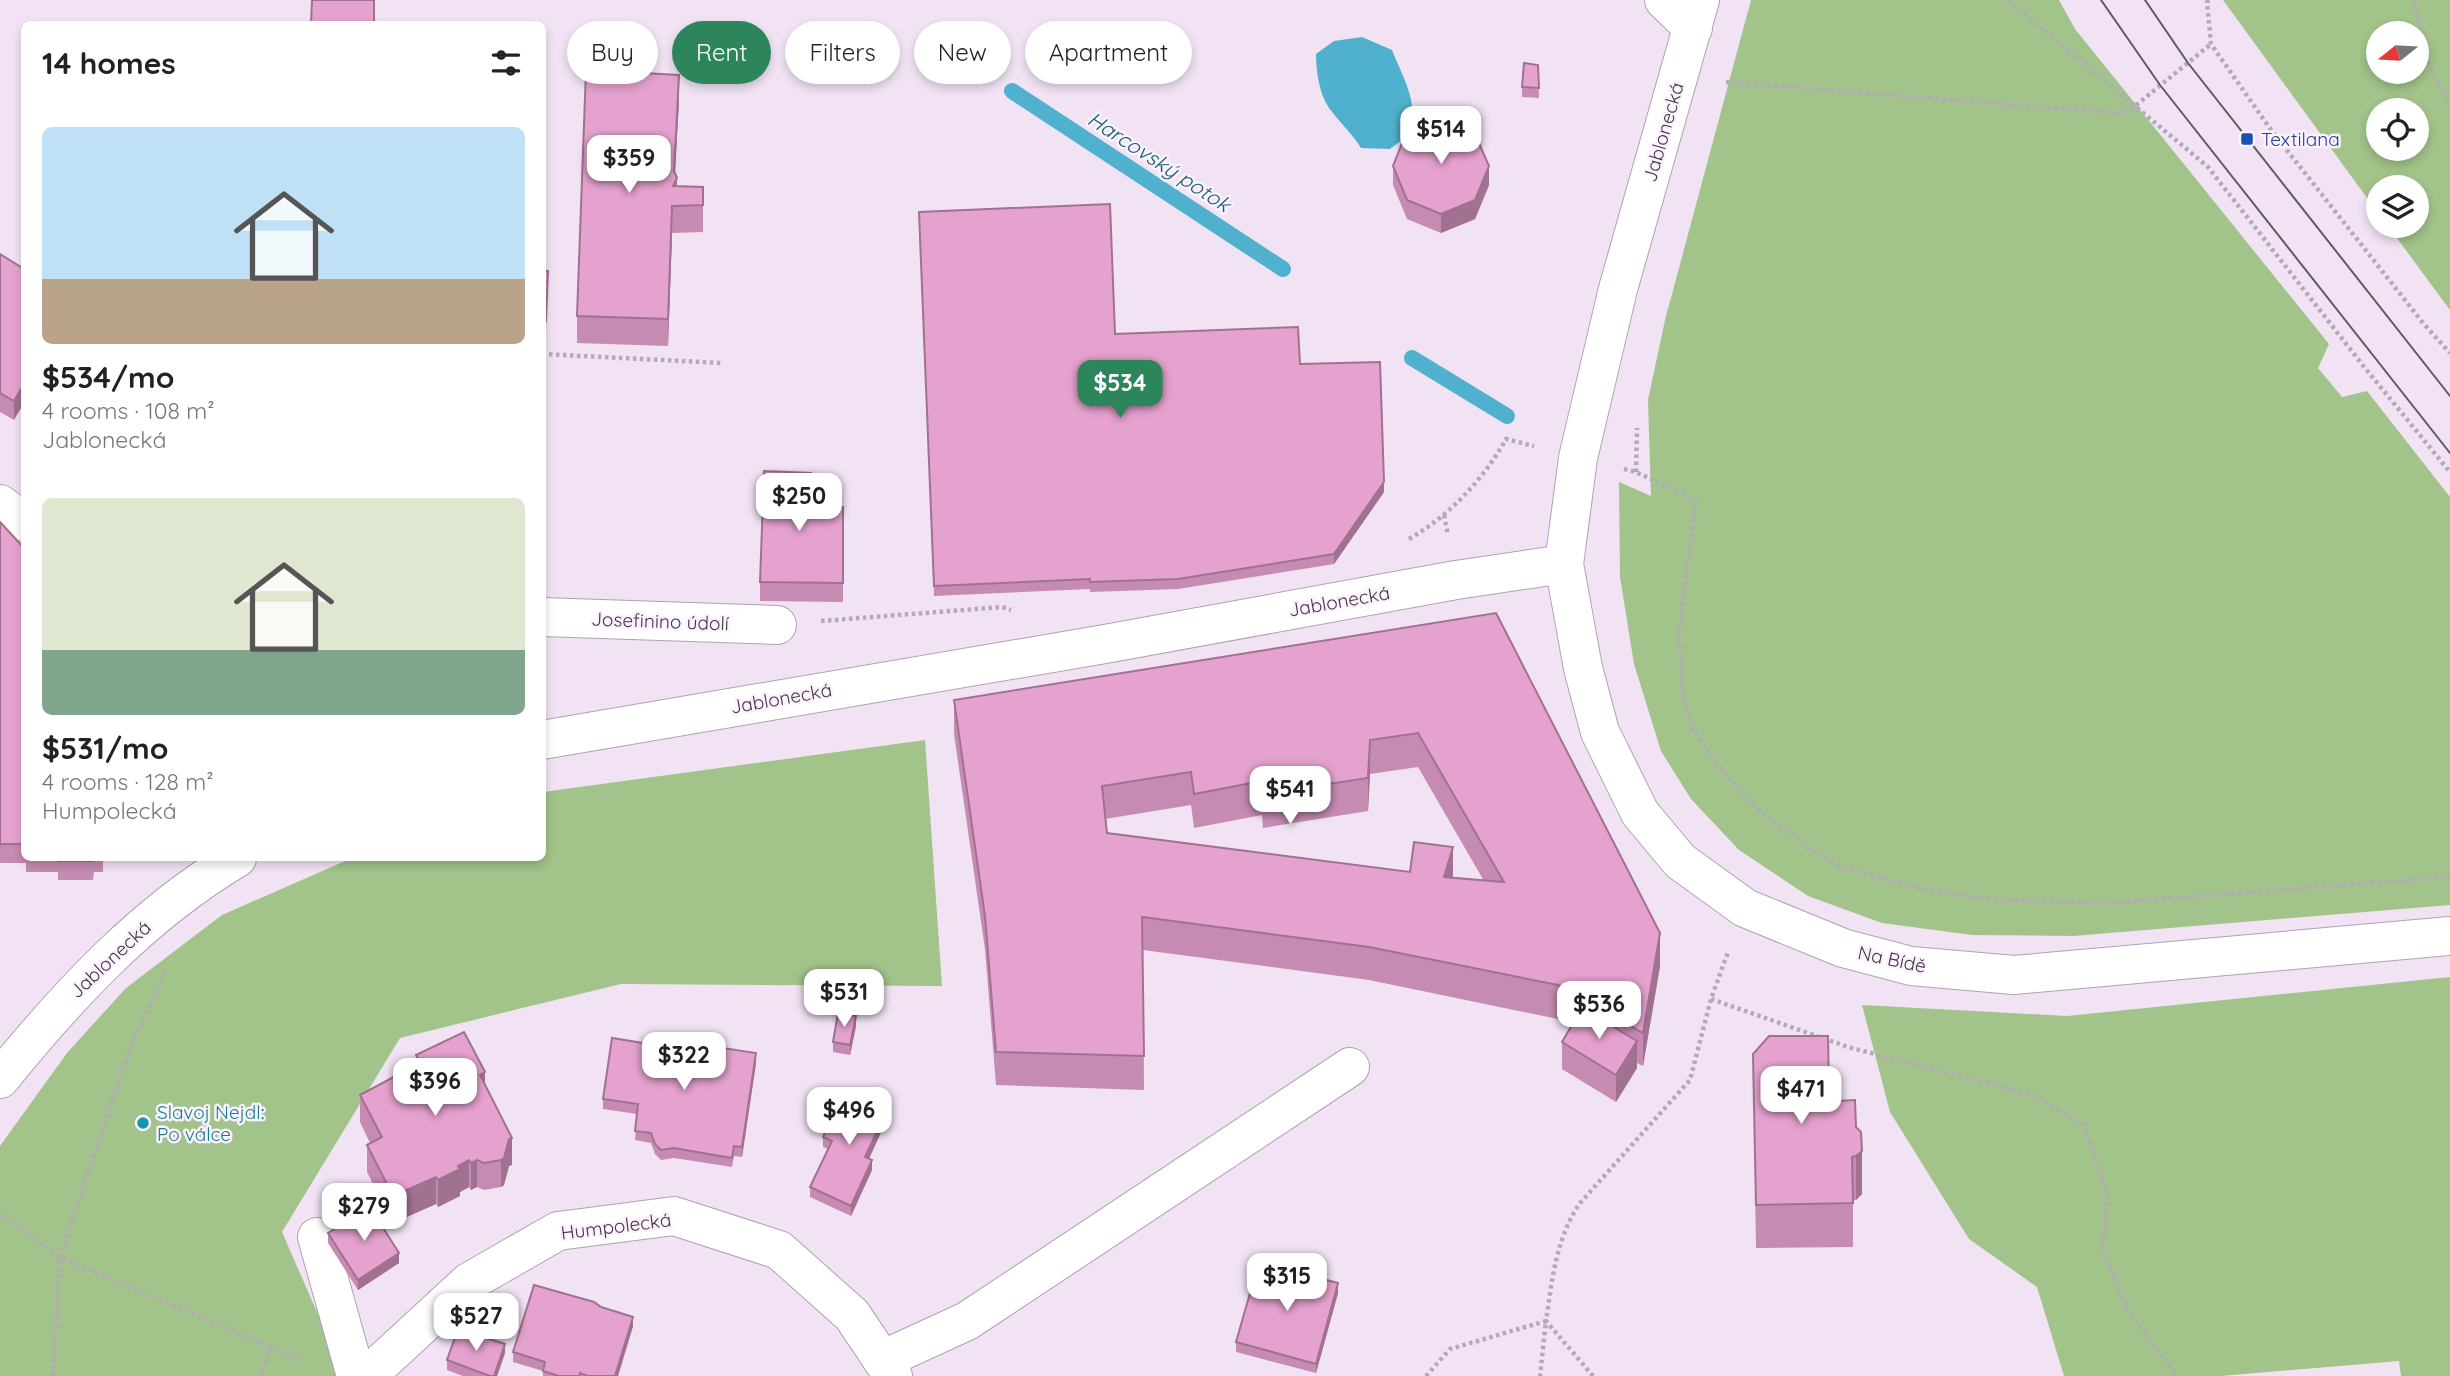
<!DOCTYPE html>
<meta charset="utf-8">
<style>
body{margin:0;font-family:Quicksand,sans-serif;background:#f2f2f2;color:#222;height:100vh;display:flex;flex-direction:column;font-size:26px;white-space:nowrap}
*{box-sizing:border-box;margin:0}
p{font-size:23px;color:#767676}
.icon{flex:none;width:38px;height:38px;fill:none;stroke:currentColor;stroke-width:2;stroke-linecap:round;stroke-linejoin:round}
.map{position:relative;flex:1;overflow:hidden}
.drawer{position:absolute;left:21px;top:21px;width:525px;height:840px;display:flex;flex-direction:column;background:#fff;border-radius:10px;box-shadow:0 4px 10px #0003}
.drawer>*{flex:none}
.top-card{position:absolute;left:567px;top:21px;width:665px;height:63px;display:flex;gap:14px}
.needle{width:46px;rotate:252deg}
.controls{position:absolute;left:2366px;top:21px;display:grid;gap:14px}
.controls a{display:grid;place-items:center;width:63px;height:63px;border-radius:50%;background:#fff;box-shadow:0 4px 10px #0003;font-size:35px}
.price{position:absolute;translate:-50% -60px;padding:0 16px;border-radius:14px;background:#fff;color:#222;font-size:23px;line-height:46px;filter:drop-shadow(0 2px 4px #0008)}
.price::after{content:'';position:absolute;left:50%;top:42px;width:21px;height:16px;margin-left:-10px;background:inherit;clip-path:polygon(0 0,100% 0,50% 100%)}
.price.current{background:#2c855b;color:#fff}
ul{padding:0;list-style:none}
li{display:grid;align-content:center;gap:14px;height:371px;padding:0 21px}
li span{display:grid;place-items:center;height:217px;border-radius:10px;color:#555}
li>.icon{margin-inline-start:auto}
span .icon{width:126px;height:126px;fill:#fffc;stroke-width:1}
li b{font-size:30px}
h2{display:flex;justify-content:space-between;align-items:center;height:84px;padding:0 21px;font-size:30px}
.chip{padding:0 24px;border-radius:32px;background:#fff;box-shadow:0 4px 10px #0003;font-size:24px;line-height:63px}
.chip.current{background:#2c855b;color:#fff}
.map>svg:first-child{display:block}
</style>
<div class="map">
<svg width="2450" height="1376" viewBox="0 0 2450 1376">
<rect width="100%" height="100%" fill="#f1e3f4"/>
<g fill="#a2c38a" fill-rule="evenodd">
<path d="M 1751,0 L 2059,0 L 2075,29 L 2329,344 L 2318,368 L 2342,397 L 2367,391 L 2450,497 L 2450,905 L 2073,936 L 1972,935 L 1882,923 L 1808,896 L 1739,850 L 1691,799 L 1661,751 L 1634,664 L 1620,577 L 1619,482 L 1651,496 L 1648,400 L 1665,320 Z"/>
<path d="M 2223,0 L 2450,0 L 2450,310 L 2388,226 L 2417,226 L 2417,187 L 2378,187 L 2378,213 ZM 2417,33 L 2417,72 L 2378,72 L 2378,33 ZM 2417,110 L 2417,149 L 2378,149 L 2378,110 Z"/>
<path d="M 925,740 L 942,986 L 621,984 L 400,1038 L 282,1232 L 341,1367 L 338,1376 L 0,1376 L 0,1146 L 67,1053 L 126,988 L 222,915 L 352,858 L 542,858 L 543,792 Z"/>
<path d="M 2450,977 L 2450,1376 L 2401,1376 L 2399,1361 L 2221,1376 L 2064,1376 L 2037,1287 L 1969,1239 L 1890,1112 L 1862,1005 L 2067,1016 Z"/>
</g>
<path fill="#50b1ce" d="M 1362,37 L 1392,50 C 1401,73 1420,105 1410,130 C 1407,138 1396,144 1390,149 L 1361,148 C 1352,133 1339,122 1329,108 C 1319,93 1316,71 1316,54 L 1334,41 Z"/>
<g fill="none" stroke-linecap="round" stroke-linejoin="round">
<g stroke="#50b1ce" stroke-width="16">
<path d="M 1012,91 L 1283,269"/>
<path d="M 1412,358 L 1507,416"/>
</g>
<defs>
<g id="minor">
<path d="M 1664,0 L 1693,28"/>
<path d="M 0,504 L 24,522"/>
<path d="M 1564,564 L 1583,668 L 1600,732 L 1640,813 L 1680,861 L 1745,908 L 1843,948 L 1911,966 L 2014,975 L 2450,936"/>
<path d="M 542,617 L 777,625"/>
<path d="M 317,1237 L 356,1376"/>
<path d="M 882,1360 L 967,1321 L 1350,1067"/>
<path d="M 367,1376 L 469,1282 L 558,1231 L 674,1216 L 779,1250 L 852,1315 L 893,1376"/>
</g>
<g id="major">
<path d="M 542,740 L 1105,644 L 1456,580 L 1564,564 L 1578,458 L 1618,289 L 1700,0"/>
<path d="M 0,1079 C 68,995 143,914 237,858"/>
</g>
</defs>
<use href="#minor" stroke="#afa2b2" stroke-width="40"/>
<use href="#major" stroke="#afa2b2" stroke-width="40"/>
<g stroke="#b4a9b7" stroke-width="4.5" stroke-dasharray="3.5 3.5" stroke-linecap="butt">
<path d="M 2008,0 L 2208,167 L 2365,368 L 2450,472"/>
<path d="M 2209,0 L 2207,2 L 2211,44 L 2271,130 L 2423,323 L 2450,353"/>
<path d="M 2414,0 L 2427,61 L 2450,105"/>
<path d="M 1726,82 L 2119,113 L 2135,106 L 2211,44"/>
<path d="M 542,354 L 722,363"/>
<path d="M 1624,469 L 1636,472 L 1696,500 L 1679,631 L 1682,691 L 1692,728 L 1717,765 L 1754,806 L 1805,846 L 1838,866 L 1931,891 L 1997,900 L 2109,903 L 2450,877"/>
<path d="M 1636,472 L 1637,428"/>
<path d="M 1444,515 L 1448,535"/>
<path d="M 1409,539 C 1449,516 1484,479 1506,439 L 1534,446"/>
<path d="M 821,621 L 1002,607 L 1011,610"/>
<path d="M 1711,999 L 1848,1047 L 2033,1095 L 2084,1125 L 2107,1196 L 2103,1250 L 2127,1310 L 2178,1376"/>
<path d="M 0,1214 L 60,1257 L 303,1361"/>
<path d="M 53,1376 L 60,1257 L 131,1044 L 165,973"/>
<path d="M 261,1376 L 270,1348"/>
<path d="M 1426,1376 L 1450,1349 L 1546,1321 L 1540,1376"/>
<path d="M 1593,1376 L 1546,1321 C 1552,1280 1556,1238 1580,1203 L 1690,1080 L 1711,999 L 1728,952"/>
</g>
<use href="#minor" stroke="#fff" stroke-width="38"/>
<use href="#major" stroke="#fff" stroke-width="38"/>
<g stroke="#605962" stroke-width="2">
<path d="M 2101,0 L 2160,85 L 2450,453"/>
<path d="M 2145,0 L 2188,63 L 2450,396"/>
</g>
</g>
<g fill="#c68bb2" fill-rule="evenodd">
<path d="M 1538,65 L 1539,98 L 1522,97 L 1522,87 Z"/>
<path d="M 679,102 L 675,173 L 677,186 L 703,187 L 703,232 L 672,233 L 668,346 L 577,343 L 577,316 Z"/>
<path d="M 1393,166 L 1489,185 L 1475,219 L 1441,233 L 1407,219 L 1393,185 Z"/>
<path d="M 919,222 L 1115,334 L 1300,364 L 1384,492 L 1334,564 L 1178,589 L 1090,592 L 1090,589 L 934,596 Z"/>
<path d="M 0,254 L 24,269 L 14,420 L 0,412 Z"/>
<path d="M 542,271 L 548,271 L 546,331 L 542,331 Z"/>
<path d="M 811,506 L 843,507 L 843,602 L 760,601 L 760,582 Z"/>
<path d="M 0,522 L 24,548 L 24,858 L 103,858 L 103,872 L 94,872 L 93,880 L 58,880 L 58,872 L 26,872 L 26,863 L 0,863 Z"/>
<path d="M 1496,613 L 1660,966 L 1643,1066 L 1637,1063 L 1637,1068 L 1616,1102 L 1562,1069 L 1562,1042 L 1571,1026 L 1558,1019 L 1369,980 L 1143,950 L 1144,1090 L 996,1085 L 985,949 L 954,734 L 954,700 ZM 1418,767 L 1484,881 L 1453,878 L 1107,833 L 1105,819 L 1191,805 L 1194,828 L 1262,815 L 1263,828 L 1368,811 L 1370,774 Z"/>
<path d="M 856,1026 L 850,1055 L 833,1052 L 833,1042 Z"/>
<path d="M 1753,1054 L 1829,1091 L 1831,1104 L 1856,1127 L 1862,1194 L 1856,1200 L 1853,1200 L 1853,1247 L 1756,1248 Z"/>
<path d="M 416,1055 L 485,1086 L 512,1165 L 509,1166 L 504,1185 L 501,1187 L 484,1190 L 477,1187 L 471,1190 L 469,1187 L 460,1192 L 460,1196 L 438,1207 L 436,1204 L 393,1223 L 367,1172 L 367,1145 L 370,1143 L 360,1122 L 360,1095 L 416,1065 Z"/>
<path d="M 756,1063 L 742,1157 L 734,1156 L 732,1167 L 674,1158 L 661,1160 L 655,1154 L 651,1143 L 635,1140 L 637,1114 L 603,1109 L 603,1099 Z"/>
<path d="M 888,1117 L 869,1159 L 872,1170 L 851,1216 L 810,1197 L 810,1187 L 828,1149 L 823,1147 L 823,1137 Z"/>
<path d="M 328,1233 L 399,1263 L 358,1290 L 328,1243 Z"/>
<path d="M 1338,1293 L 1316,1373 L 1236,1352 L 1236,1342 Z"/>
<path d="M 601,1307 L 633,1326 L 618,1376 L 543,1376 L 543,1371 L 513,1362 L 513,1352 Z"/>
<path d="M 505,1353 L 497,1376 L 463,1376 L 447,1370 L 447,1360 Z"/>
</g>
<g fill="#a17191">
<path d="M 679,75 L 679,102 L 674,183 L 677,178 L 677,205 L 673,206 Z"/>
<path d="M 1489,166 L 1489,185 L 1475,219 L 1441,233 L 1441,214 Z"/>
<path d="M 672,206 L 672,233 L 668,346 L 668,319 Z"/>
<path d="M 24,384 L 24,403 L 14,420 L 14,401 Z"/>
<path d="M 1384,482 L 1384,492 L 1334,564 L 1334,554 Z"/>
<path d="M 1370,740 L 1370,774 L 1368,811 L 1368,778 Z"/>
<path d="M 1453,847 L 1453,881 L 1444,877 Z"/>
<path d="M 1660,933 L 1660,966 L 1643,1066 L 1643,1033 Z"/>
<path d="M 856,1016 L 856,1026 L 850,1055 L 850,1045 Z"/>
<path d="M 1637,1041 L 1637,1068 L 1616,1102 L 1616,1075 Z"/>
<path d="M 756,1053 L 756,1063 L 742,1157 L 742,1147 Z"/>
<path d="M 485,1072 L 485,1099 L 480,1075 Z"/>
<path d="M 888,1108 L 888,1117 L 865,1167 L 865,1157 Z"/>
<path d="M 512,1138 L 512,1165 L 509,1166 L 504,1185 L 501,1187 L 501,1160 L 509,1139 Z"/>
<path d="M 1862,1151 L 1862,1194 L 1856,1200 L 1856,1156 Z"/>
<path d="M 469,1160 L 469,1187 L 460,1192 L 460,1196 L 438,1207 L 438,1180 L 458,1166 Z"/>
<path d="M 477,1160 L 477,1187 L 471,1190 L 471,1163 Z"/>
<path d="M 872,1160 L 872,1170 L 851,1216 L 851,1206 Z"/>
<path d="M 436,1177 L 436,1204 L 393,1223 L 393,1196 Z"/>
<path d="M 399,1253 L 399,1263 L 358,1290 L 358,1280 Z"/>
<path d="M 1338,1283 L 1338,1293 L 1316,1373 L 1316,1364 Z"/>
<path d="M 633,1317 L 633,1326 L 618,1376 L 615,1376 Z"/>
<path d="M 505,1344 L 505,1353 L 497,1376 L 494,1376 Z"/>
</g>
<g fill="#e6a2cf" stroke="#a17191" stroke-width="2" fill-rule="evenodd">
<path d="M 312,0 L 374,0 L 374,24 L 311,24 Z"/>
<path d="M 1524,63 L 1538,65 L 1539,88 L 1522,87 Z"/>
<path d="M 586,70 L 679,75 L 674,171 L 677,178 L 673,186 L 703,187 L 703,205 L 672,206 L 668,319 L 577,316 Z"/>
<path d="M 1441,118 L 1474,132 L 1489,166 L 1475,200 L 1441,214 L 1407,200 L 1393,166 L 1406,133 Z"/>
<path d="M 1110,204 L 1115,334 L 1298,327 L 1300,364 L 1380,362 L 1384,482 L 1334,554 L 1178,579 L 1090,582 L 1090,579 L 934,586 L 919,212 Z"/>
<path d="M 0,254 L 24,269 L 24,384 L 14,401 L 0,393 Z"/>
<path d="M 542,271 L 548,271 L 546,321 L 542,321 Z"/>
<path d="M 764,471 L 811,473 L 811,506 L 843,507 L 843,583 L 760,582 Z"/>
<path d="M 0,522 L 24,548 L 24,844 L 0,844 Z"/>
<path d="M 1496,613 L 1660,933 L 1643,1033 L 1558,985 L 1369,947 L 1142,917 L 1144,1056 L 996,1052 L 985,916 L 954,700 ZM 1418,733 L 1504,882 L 1444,877 L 1453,847 L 1414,842 L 1410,872 L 1107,833 L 1102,786 L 1191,772 L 1194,794 L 1262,781 L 1263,794 L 1368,778 L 1370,740 Z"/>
<path d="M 58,858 L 94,858 L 93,861 L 58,861 Z"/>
<path d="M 1582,1008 L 1637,1041 L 1616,1075 L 1562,1042 Z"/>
<path d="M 838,1013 L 856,1016 L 850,1045 L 833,1042 Z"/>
<path d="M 464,1032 L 485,1072 L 480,1075 L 512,1138 L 509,1139 L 504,1158 L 501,1160 L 484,1163 L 477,1160 L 471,1163 L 469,1160 L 458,1166 L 460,1169 L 438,1180 L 436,1177 L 393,1196 L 367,1145 L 382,1137 L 360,1095 L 420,1063 L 416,1055 Z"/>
<path d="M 1769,1036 L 1828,1036 L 1829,1091 L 1830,1091 L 1831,1104 L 1837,1104 L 1838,1101 L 1855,1100 L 1856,1127 L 1861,1132 L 1862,1151 L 1856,1156 L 1852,1157 L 1853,1203 L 1756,1205 L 1753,1054 Z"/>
<path d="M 650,1037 L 756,1053 L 742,1147 L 734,1146 L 732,1158 L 674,1148 L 661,1150 L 655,1144 L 651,1133 L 635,1131 L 638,1104 L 603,1099 L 612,1038 L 649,1044 Z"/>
<path d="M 845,1088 L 888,1108 L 865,1157 L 872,1160 L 851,1206 L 810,1187 L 832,1141 L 823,1137 Z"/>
<path d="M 370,1207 L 399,1253 L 358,1280 L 328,1233 Z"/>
<path d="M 1259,1262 L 1338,1283 L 1316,1364 L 1236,1342 Z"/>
<path d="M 534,1285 L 594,1302 L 601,1307 L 633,1317 L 615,1376 L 588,1376 L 580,1373 L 579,1376 L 559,1376 L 543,1371 L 545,1362 L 513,1352 Z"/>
<path d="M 458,1329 L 505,1344 L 494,1376 L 490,1376 L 447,1360 Z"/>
</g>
<rect fill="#1a4fb4" stroke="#fdf1ff" stroke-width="2.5" x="2240" y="132" width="14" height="14" rx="3.5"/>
<circle fill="#0f9aa8" stroke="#fdf1ff" stroke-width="2.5" cx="143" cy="1123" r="7"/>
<g text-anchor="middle" stroke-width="5" stroke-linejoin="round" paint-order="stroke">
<g font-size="19" fill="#3e383f" stroke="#fdf1ff">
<text transform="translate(1663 132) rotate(-74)" y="7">Jablonecká</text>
<text transform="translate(1339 601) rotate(-10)" y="7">Jablonecká</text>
<text transform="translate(660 621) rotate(2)" y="7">Josefinino údolí</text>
<text transform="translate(781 698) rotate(-10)" y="7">Jablonecká</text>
<text transform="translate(110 959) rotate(-43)" y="7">Jablonecká</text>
<text transform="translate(1892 959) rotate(12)" y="7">Na Bídě</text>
<text transform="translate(616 1226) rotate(-7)" y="7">Humpolecká</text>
</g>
<g font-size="19" fill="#164399" stroke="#fdf1ff" text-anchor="start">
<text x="2261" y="146">Textilana</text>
</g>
<g font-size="19" fill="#0d838f" stroke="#fdf1ff" text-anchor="start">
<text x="157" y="1119">Slavoj Nejdl:<tspan x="157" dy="22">Po válce</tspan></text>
</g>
<g font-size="21" font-style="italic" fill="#0e5e73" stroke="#fdf1ff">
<text transform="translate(1159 162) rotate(33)" y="7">Harcovský potok</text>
</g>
</g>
</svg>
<div class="controls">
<a><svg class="needle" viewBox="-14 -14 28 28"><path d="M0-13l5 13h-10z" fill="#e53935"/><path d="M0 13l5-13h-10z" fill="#767676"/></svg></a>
<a><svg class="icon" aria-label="locate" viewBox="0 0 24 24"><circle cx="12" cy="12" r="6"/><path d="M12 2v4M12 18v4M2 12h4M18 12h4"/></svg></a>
<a><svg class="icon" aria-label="layers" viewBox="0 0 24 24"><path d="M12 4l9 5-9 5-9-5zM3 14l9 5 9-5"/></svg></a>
</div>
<b class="price" style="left:1441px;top:166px">$514</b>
<b class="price" style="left:629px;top:195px">$359</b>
<b class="price current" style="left:1120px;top:420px">$534</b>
<b class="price" style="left:799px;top:533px">$250</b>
<b class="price" style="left:1290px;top:826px">$541</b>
<b class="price" style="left:844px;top:1029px">$531</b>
<b class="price" style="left:1599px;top:1041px">$536</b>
<b class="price" style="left:684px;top:1092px">$322</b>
<b class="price" style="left:435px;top:1118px">$396</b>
<b class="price" style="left:1801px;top:1126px">$471</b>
<b class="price" style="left:849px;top:1147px">$496</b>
<b class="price" style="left:364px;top:1243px">$279</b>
<b class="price" style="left:1287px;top:1313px">$315</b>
<b class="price" style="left:476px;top:1353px">$527</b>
<div class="top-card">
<a class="chip">Buy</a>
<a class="chip current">Rent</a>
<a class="chip">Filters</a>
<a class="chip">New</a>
<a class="chip">Apartment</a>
</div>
<section class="drawer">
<h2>14 homes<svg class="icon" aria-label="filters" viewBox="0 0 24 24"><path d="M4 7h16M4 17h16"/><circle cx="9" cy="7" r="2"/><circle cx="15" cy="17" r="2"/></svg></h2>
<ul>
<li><span style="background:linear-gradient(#bfe0f5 70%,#b9a48a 0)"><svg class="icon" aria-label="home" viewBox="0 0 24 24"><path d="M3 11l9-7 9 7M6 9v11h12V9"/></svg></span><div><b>$534/mo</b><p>4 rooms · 108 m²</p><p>Jablonecká</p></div></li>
<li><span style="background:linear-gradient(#dfe7d0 70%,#7fa58c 0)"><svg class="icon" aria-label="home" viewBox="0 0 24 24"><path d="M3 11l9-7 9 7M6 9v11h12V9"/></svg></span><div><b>$531/mo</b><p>4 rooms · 128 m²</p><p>Humpolecká</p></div></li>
</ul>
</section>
</div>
